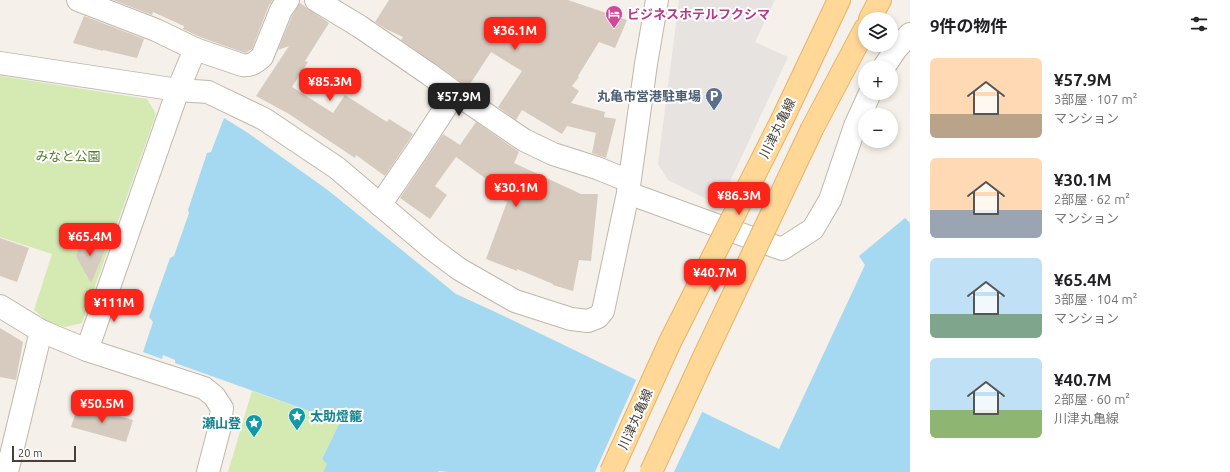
<!DOCTYPE html>
<html lang="ja">
<meta charset="utf-8">
<style>
body{margin:0;font-family:Ubuntu,"Noto Sans JP",sans-serif;background:#f2f2f2;color:#202124;height:100vh;display:flex;flex-direction:column;font-size:15px;white-space:nowrap}
*{box-sizing:border-box;margin:0}
p{font-size:13px;color:#757577}
.icon{flex:none;width:22px;height:22px;fill:none;stroke:currentColor;stroke-width:2;stroke-linecap:round;stroke-linejoin:round}
.map{position:relative;flex:1;overflow:hidden}
.side{display:flex;flex-direction:column;background:#fff;width:320px}
.side>*{flex:none}
.controls{position:absolute;left:858px;top:12px;display:grid;gap:8px}
.controls a{display:grid;place-items:center;width:40px;height:40px;border-radius:50%;background:#fff;box-shadow:0 2px 6px #0003;font-size:20px}
.scale{position:absolute;left:12px;bottom:10px;width:64px;box-sizing:border-box;padding-left:4px;border:2px solid #484037;border-top:0;font-size:11px;line-height:14px;white-space:nowrap;color:#484037;-webkit-text-stroke:3px #fff;paint-order:stroke}
.price{position:absolute;translate:-50% -34px;padding:0 9px;border-radius:8px;background:#fb2619;color:#fff;font-size:13px;line-height:26px;filter:drop-shadow(0 1px 2px #0008)}
.price::after{content:'';position:absolute;left:50%;top:24px;width:12px;height:9px;margin-left:-6px;background:inherit;clip-path:polygon(0 0,100% 0,50% 100%)}
.price.on{background:#222;color:#fff}
ul{padding:0;list-style:none}
li{display:flex;align-items:center;gap:12px;height:100px;padding:0 20px}
li span{display:grid;place-items:center;flex:none;width:112px;height:80px;border-radius:6px;color:#555}
li>.icon{margin-inline-start:auto}
span .icon{width:48px;height:48px;fill:#fffc;stroke-width:1}
li b{font-size:17px}
h2{display:flex;justify-content:space-between;align-items:center;height:48px;padding:0 20px;font-size:17px}
main{display:flex;flex:1;min-height:0}
.map>svg:first-child{display:block}
</style>
<main>
<div class="map">
<svg width="910" height="472" viewBox="0 0 910 472">
<rect width="100%" height="100%" fill="#f5f0e9"/>
<g fill="#d5e9b2">
<path d="M 0,76 L 147,99 L 156,114 L 82,323 L 65,327 L 48,322 L 34,310 L 52,254 L 0,237 Z"/>
<path d="M 252,391 L 340,422 L 322,459 L 328,463 L 323,472 L 228,472 Z"/>
</g>
<path fill="#e6e3e1" d="M 679,0 L 775,0 L 755,42 L 788,57 L 719,205 L 668,180 L 658,164 Z"/>
<path fill="#a5d9f1" d="M 224,118 L 248,133 L 329,191 L 456,294 L 504,316 L 779,449 L 865,265 L 859,256 L 905,218 L 910,223 L 910,472 L 449,472 L 439,471 L 438,472 L 323,472 L 327,464 L 322,459 L 340,422 L 175,363 L 175,360 L 163,355 L 162,359 L 143,352 L 153,322 L 149,317 L 170,258 L 174,256 L 189,213 L 188,210 L 207,153 L 211,152 Z"/>
<path fill="#f5f0e9" d="M 637,378 L 703,410 L 674,472 L 595,472 Z"/>
<g fill="#d6cbbe">
<path d="M 113,0 L 273,0 L 269,5 L 252,49 L 245,53 L 200,37 L 183,29 L 184,26 L 153,12 L 152,15 Z"/>
<path d="M 389,0 L 568,0 L 627,20 L 615,48 L 599,42 L 578,76 L 579,77 L 572,86 L 579,91 L 571,103 L 605,112 L 604,117 L 616,119 L 606,158 L 592,153 L 596,133 L 567,126 L 562,134 L 522,110 L 516,120 L 498,107 L 522,71 L 491,52 L 468,87 L 401,40 L 403,37 L 386,29 L 375,22 Z"/>
<path d="M 300,3 L 329,23 L 305,61 L 308,62 L 292,87 L 333,113 L 345,95 L 387,122 L 389,119 L 413,134 L 385,176 L 356,155 L 355,158 L 289,114 L 256,96 L 289,46 L 278,50 L 292,16 Z"/>
<path d="M 84,16 L 144,39 L 137,58 L 103,50 L 103,51 L 73,43 Z"/>
<path d="M 476,122 L 519,152 L 514,163 L 581,194 L 598,194 L 591,261 L 579,260 L 573,291 L 553,285 L 553,284 L 517,269 L 517,271 L 486,259 L 507,202 L 504,201 L 507,194 L 456,157 L 435,186 L 447,195 L 430,219 L 400,198 L 443,134 L 460,145 Z"/>
<path d="M 0,238 L 29,248 L 17,282 L 0,276 Z"/>
<path d="M 83,238 L 106,247 L 91,283 L 76,256 Z"/>
<path d="M 0,328 L 23,342 L 16,380 L 0,377 Z"/>
<path d="M 78,405 L 133,420 L 126,442 L 71,427 Z"/>
</g>
<g fill="none" stroke-linecap="round" stroke-linejoin="round">
<defs>
<g id="minor">
<path d="M 78,0 L 156,30 L 195,49 L 178,90 L 87,350 L 204,388 L 214,396 L 222,408 L 219,430 L 208,472"/>
<path d="M 316,0 L 359,26 L 429,74 L 455,93 L 524,140 L 553,154 L 597,168 L 629,181"/>
<path d="M 195,49 L 242,65 C 251,66 255,63 262,57 L 281,10 L 288,0"/>
<path d="M 0,63 L 178,90 L 208,92 L 264,119 L 337,168 L 431,248 L 459,269 L 515,301 L 571,319 L 588,321 L 598,317 L 603,311 L 628,193 L 646,64 L 657,0"/>
<path d="M 884,67 L 896,49 L 910,34"/>
<path d="M 628,193 L 782,249 L 813,229 L 830,200 L 855,126 L 870,93"/>
<path d="M 380,205 L 419,148 L 455,93"/>
<path d="M 0,306 L 41,331 L 87,350"/>
<path d="M 7,472 L 41,331"/>
</g>
<g id="major">
<path d="M 870,19 L 880,0"/>
<path d="M 783,118 L 839,0"/>
<path d="M 812,129 L 865,29"/>
</g>
</defs>
<use href="#minor" stroke="#c0b7ab" stroke-width="24"/>
<use href="#major" stroke="#e5b367" stroke-width="24"/>
<use href="#minor" stroke="#fff" stroke-width="22"/>
<use href="#major" stroke="#ffd898" stroke-width="22"/>
<defs>
<g id="major-bridge">
<path d="M 611,472 L 670,342 L 783,118"/>
<path d="M 651,472 L 703,359 L 812,129"/>
</g>
</defs>
<use href="#major-bridge" stroke="#e5b367" stroke-width="24" stroke-linecap="butt"/>
<use href="#major-bridge" stroke="#ffd898" stroke-width="22"/>
</g>
<defs>
<symbol id="hotel-pin" viewBox="-11 -11 22 30"><path d="M0 17L-7.5 6A9.5 9.5 0 1 1 7.5 6Z" fill="#d1479c" stroke="#fff"/><path d="M-6-4.5h1.5V1H6V5H4.5V3h-9V5H-6ZM-4 0a1.8 1.8 0 1 1 3.6 0ZM.5 0V-2.5h3Q6-2.5 6 0Z" fill="#fff"/></symbol>
<symbol id="parking-pin" viewBox="-11 -11 22 30"><path d="M0 17L-7.5 6A9.5 9.5 0 1 1 7.5 6Z" fill="#5c6f8a" stroke="#fff"/><path d="M-3.5-5.5H1a3.5 3.5 0 0 1 0 7H-1V5.5H-3.5ZM-1-3.4V-.6H.8a1.4 1.4 0 0 0 0-2.8Z" fill="#fff"/></symbol>
<symbol id="sight-pin" viewBox="-11 -11 22 30"><path d="M0 17L-7.5 6A9.5 9.5 0 1 1 7.5 6Z" fill="#0f9aa8" stroke="#fff"/><path d="M0-6L1.8-2.2L6-1.7L2.9 1.2L3.7 5.4L0 3.3L-3.7 5.4L-2.9 1.2L-6-1.7L-1.8-2.2Z" fill="#fff"/></symbol>
</defs>
<g fill-rule="evenodd">
<use href="#hotel-pin" x="604" y="4" width="20" height="27"/>
<use href="#parking-pin" x="704" y="86" width="20" height="27"/>
<use href="#sight-pin" x="287" y="406" width="20" height="27"/>
<use href="#sight-pin" x="244" y="413" width="20" height="27"/>
</g>
<g text-anchor="middle" stroke-width="4" stroke-linejoin="round" paint-order="stroke">
<g font-size="13" font-weight="bold" fill="#b23c85" stroke="#fff" text-anchor="start">
<text x="627" y="19">ビジネスホテルフクシマ</text>
</g>
<g font-size="13" font-weight="bold" fill="#4e5e75" stroke="#fff" text-anchor="end">
<text x="701" y="101">丸亀市営港駐車場</text>
</g>
<g font-size="13" fill="#484037" stroke="#fff">
<text transform="translate(777 128) rotate(-64)" y="5">川津丸亀線</text>
<text transform="translate(635 419) rotate(-66)" y="5">川津丸亀線</text>
</g>
<g font-size="13" fill="#507b29" stroke="#fff">
<text x="68" y="161">みなと公園</text>
</g>
<g font-size="13" font-weight="bold" fill="#0d838f" stroke="#fff" text-anchor="start">
<text x="310" y="421">太助燈籠</text>
<text x="241" y="428" text-anchor="end">瀬山登</text>
</g>
</g>
</svg>
<div class="controls">
<a><svg class="icon" aria-label="layers" viewBox="0 0 24 24"><path d="M12 4l9 5-9 5-9-5zM3 14l9 5 9-5"/></svg></a>
<a>+</a>
<a>−</a>
</div>
<div class="scale">20 m</div>
<b class="price" style="left:515px;top:51px">¥36.1M</b>
<b class="price" style="left:330px;top:102px">¥85.3M</b>
<b class="price on" style="left:459px;top:117px">¥57.9M</b>
<b class="price" style="left:516px;top:208px">¥30.1M</b>
<b class="price" style="left:739px;top:216px">¥86.3M</b>
<b class="price" style="left:90px;top:257px">¥65.4M</b>
<b class="price" style="left:715px;top:293px">¥40.7M</b>
<b class="price" style="left:114px;top:323px">¥111M</b>
<b class="price" style="left:102px;top:424px">¥50.5M</b>
</div>
<section class="side">
<h2>9件の物件<svg class="icon" aria-label="filters" viewBox="0 0 24 24"><path d="M4 7h16M4 17h16"/><circle cx="9" cy="7" r="2"/><circle cx="15" cy="17" r="2"/></svg></h2>
<ul>
<li><span style="background:linear-gradient(#ffd9b3 70%,#b9a48a 0)"><svg class="icon" aria-label="home" viewBox="0 0 24 24"><path d="M3 11l9-7 9 7M6 9v11h12V9"/></svg></span><div><b>¥57.9M</b><p>3部屋 · 107 m²</p><p>マンション</p></div></li>
<li><span style="background:linear-gradient(#ffd9b3 65%,#9aa5b1 0)"><svg class="icon" aria-label="home" viewBox="0 0 24 24"><path d="M3 11l9-7 9 7M6 9v11h12V9"/></svg></span><div><b>¥30.1M</b><p>2部屋 · 62 m²</p><p>マンション</p></div></li>
<li><span style="background:linear-gradient(#bfe0f5 70%,#7fa58c 0)"><svg class="icon" aria-label="home" viewBox="0 0 24 24"><path d="M3 11l9-7 9 7M6 9v11h12V9"/></svg></span><div><b>¥65.4M</b><p>3部屋 · 104 m²</p><p>マンション</p></div></li>
<li><span style="background:linear-gradient(#bfe0f5 65%,#8fb573 0)"><svg class="icon" aria-label="home" viewBox="0 0 24 24"><path d="M3 11l9-7 9 7M6 9v11h12V9"/></svg></span><div><b>¥40.7M</b><p>2部屋 · 60 m²</p><p>川津丸亀線</p></div></li>
</ul>
</section>
</main>
